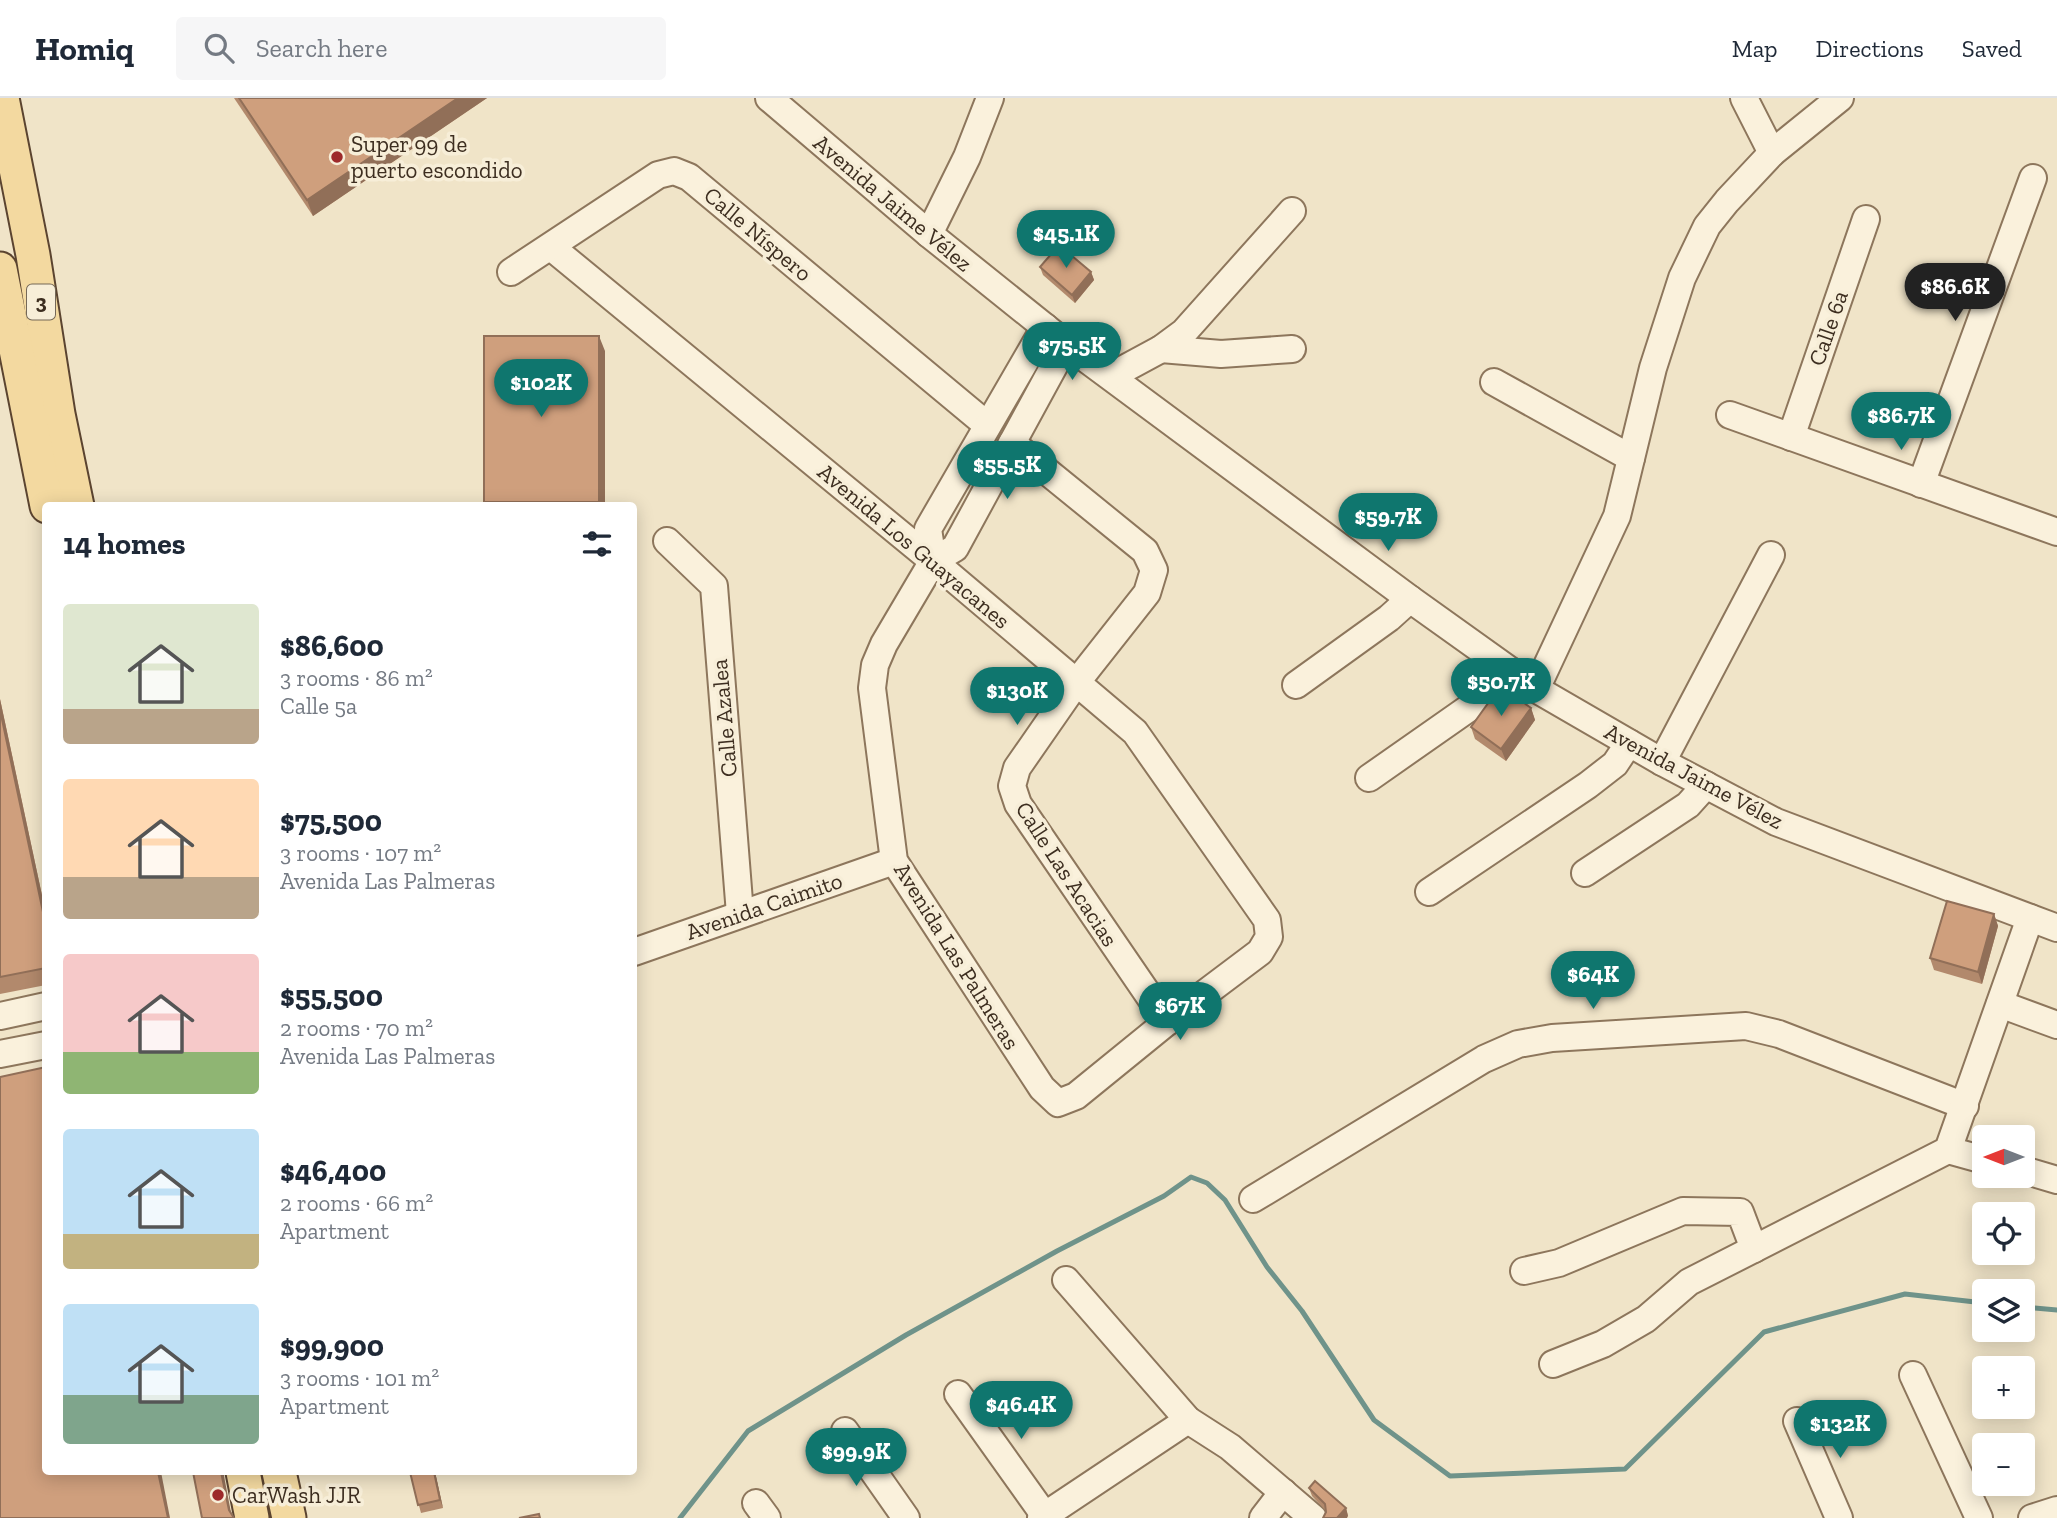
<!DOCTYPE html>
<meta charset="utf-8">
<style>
body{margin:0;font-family:"Zilla Slab",serif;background:#f6f6f7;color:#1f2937;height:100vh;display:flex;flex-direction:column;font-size:26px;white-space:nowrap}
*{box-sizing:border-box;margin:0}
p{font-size:23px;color:#747a83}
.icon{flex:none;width:38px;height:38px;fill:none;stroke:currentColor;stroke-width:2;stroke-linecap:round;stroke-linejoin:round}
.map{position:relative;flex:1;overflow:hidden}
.side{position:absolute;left:42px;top:404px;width:595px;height:973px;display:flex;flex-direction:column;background:#fff;border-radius:7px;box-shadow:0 4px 18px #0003}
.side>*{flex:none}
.needle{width:46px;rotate:270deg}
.tools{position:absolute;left:1972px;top:1027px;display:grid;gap:14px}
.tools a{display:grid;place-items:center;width:63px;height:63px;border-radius:7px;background:#fff;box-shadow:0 4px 18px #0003;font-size:35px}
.price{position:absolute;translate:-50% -60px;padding:0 16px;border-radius:24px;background:#0f766e;color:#fff;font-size:23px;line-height:46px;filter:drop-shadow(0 2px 4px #0008)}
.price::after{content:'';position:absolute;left:50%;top:42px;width:21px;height:16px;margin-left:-10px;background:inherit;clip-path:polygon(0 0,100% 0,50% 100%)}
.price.active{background:#222;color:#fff}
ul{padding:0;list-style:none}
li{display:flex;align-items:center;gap:21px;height:175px;padding:0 21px}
li span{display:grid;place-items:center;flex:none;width:196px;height:140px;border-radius:7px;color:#555}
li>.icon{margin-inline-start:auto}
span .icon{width:84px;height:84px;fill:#fffc;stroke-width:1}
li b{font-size:30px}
h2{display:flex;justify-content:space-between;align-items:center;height:84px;padding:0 21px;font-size:30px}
header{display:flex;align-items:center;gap:42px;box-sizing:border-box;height:98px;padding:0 35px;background:#fff;border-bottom:2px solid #e0e1e3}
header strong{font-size:33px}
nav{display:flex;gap:38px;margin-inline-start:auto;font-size:24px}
.search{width:490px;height:63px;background:#f6f6f7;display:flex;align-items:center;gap:18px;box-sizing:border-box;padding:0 24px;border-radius:7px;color:#747a83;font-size:26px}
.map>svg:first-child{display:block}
</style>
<header>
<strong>Homiq</strong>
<div class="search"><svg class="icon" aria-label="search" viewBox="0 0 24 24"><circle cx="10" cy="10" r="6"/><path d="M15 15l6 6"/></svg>Search here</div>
<nav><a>Map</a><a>Directions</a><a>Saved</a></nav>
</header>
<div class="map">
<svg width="2057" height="1420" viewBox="0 0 2057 1420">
<rect width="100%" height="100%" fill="#f0e4c8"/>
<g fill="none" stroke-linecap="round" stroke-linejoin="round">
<g stroke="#6f938a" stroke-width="5">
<path d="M 2023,1209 L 2057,1212"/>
<path d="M 680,1420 L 748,1333 L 906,1237 L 1057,1153 L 1164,1098 L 1191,1079 L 1207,1085 L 1225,1102 L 1267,1169 L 1302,1213 L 1374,1322 L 1450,1378 L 1625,1371 L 1764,1234 L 1905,1196 L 1984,1205"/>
</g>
<defs>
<g id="minor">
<path d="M 769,0 L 929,136 L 1066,246 L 1410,501 L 1536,591 L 1662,664 L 1776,724 L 2057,830"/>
<path d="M 1744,0 L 1772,55"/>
<path d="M 929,136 L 967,59 L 990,0"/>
<path d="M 551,149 L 933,463 L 1135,634 L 1267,822 L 1269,839 L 1260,854 L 1167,924 L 1076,998 L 1058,1005 L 1042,990 L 894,763 L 872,590 L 875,567 L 884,546 L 933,463 L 955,450 L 1066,246"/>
<path d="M 511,174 L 658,77 L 674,73 L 689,79 L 987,327"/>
<path d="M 1161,251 L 1221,256 L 1292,251"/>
<path d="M 1111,278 L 1161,251 L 1184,234 L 1292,113"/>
<path d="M 1494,284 L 1631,360"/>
<path d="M 1730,317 L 2057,434"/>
<path d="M 1791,339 L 1866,121"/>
<path d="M 1012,345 L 1145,453 L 1154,472 L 1147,495 L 1076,585 L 1017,670 L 1012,688 L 1018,706 L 1167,924"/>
<path d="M 1921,386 L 2033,80"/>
<path d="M 667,443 L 714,488 L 740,816"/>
<path d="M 933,463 L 928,431 L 1045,229"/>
<path d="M 1296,587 L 1389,520 L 1410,501"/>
<path d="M 1536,591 L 1617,418 L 1653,270 L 1682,180 L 1707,128 L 1727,103 L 1772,55 L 1840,0"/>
<path d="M 1662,664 L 1771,457"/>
<path d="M 1369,680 L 1489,596 L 1513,574"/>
<path d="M 1585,775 L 1688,707 L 1706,687"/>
<path d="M 1429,794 L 1588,687 L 1615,666 L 1629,645"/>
<path d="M 634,854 L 894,763"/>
<path d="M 2000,906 L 2057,927"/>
<path d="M 0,918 L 46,908"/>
<path d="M 0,956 L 46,947"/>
<path d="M 1948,1052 L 1984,1062"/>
<path d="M 2023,1072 L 2057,1082"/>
<path d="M 1253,1101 L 1484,961 L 1518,946 L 1552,940 L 1746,928 L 1779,936 L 1965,1008"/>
<path d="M 1524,1173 L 1559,1165 L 1683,1113 L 1740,1114 L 1754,1151"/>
<path d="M 1066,1182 L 1188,1322 L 1230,1349 L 1313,1420"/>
<path d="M 1553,1266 L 1603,1246 L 1646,1221 L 1689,1184 L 1948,1052 L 2030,820"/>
<path d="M 1913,1277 L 1979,1420"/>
<path d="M 958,1296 L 1045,1418"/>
<path d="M 1797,1323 L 1839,1420"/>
<path d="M 845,1333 L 906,1420"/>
<path d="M 756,1405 L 767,1420"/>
<path d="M 1041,1420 L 1188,1322"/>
<path d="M 1263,1420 L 1283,1394"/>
<path d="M 2032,1420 L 2057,1412"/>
</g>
<g id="major">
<path d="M 2,0 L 33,157 L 58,316 L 77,408"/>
<path d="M 0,171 L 47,408"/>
<path d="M 243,1374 L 252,1420"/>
<path d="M 279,1374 L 289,1420"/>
</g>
</defs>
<use href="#minor" stroke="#8d765c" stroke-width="30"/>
<use href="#major" stroke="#5b4430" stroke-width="37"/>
<use href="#minor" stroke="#faf1dc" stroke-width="26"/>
<use href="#major" stroke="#f3d9a0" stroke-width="33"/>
</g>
<g fill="#b2896c">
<path d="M 234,0 L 487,0 L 313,118 Z"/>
<path d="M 1040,169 L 1091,174 L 1094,182 L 1075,205 L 1043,177 Z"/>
<path d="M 605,253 L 605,408 L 485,408 L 484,404 Z"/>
<path d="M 0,601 L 46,816 L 46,887 L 0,896 Z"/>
<path d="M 1531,610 L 1535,622 L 1506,663 L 1475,641 L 1471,629 Z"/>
<path d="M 1994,816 L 1998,828 L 1982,886 L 1934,872 L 1930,860 Z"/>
<path d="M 410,1374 L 435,1374 L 443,1410 L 421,1415 Z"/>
<path d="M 1309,1390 L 1346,1410 L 1348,1418 L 1325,1412 L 1312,1398 Z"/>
</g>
<g fill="#916f58">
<path d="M 458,0 L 487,0 L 313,118 L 307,102 Z"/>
<path d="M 1091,174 L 1094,182 L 1075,205 L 1072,197 Z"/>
<path d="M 599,238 L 605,253 L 605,408 L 601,408 L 599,404 Z"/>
<path d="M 0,601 L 46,816 L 46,828 L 0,612 Z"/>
<path d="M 1531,610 L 1535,622 L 1506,663 L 1501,651 Z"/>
<path d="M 1994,816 L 1998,828 L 1982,886 L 1978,874 Z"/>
<path d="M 158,1374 L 161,1374 L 170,1420 L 168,1420 Z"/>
<path d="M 221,1374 L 224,1374 L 224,1378 L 232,1420 L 229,1412 Z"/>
<path d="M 434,1374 L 435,1374 L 443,1410 L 440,1402 Z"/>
<path d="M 1346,1410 L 1348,1418 L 1347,1420 L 1337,1420 Z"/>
</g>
<g fill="#cf9f7d" stroke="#916f58" stroke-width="2">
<path d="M 239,0 L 458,0 L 307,102 Z"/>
<path d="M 1059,147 L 1091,174 L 1072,197 L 1040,169 Z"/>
<rect x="484" y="238" width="115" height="166"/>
<path d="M 1502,589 L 1531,610 L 1501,651 L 1471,629 L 1494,597 Z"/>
<path d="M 0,612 L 46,828 L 46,870 L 0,879 Z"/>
<path d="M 1947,803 L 1994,816 L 1978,874 L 1930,860 Z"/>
<path d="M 46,969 L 46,1374 L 158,1374 L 168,1420 L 0,1420 L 0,979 Z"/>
<path d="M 193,1374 L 221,1374 L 229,1412 L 234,1420 L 202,1420 Z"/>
<path d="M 410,1374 L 434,1374 L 440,1402 L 418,1407 Z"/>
<path d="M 1315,1383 L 1346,1410 L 1337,1420 L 1323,1420 L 1326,1414 L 1325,1406 L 1309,1390 Z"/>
<path d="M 539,1416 L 540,1420 L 519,1420 Z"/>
</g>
<g fill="#9e2a2b" stroke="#f7eed8" stroke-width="2.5">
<circle cx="337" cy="59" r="7"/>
<circle cx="218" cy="1397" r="7"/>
</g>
<g text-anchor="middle" stroke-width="7" stroke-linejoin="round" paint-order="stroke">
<rect fill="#f7eed8" stroke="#756857" stroke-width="2" x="27" y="186.5" width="28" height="35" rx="5"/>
<g font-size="21" font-weight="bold" fill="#3d2e20">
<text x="41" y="211">3</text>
</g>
<g font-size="23" fill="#3d2e20" stroke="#f7eed8" text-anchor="start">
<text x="351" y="54">Super 99 de<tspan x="351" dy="26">puerto escondido</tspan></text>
<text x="232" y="1405">CarWash JJR</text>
</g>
<g font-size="23" fill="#3d2e20" stroke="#f7eed8">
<text transform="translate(893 105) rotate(40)" y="8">Avenida Jaime Vélez</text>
<text transform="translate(758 136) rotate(40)" y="8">Calle Níspero</text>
<text transform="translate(1828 230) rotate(-71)" y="8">Calle 6a</text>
<text transform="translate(914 448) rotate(40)" y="8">Avenida Los Guayacanes</text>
<text transform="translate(724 620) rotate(-95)" y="8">Calle Azalea</text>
<text transform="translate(1694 678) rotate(28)" y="8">Avenida Jaime Vélez</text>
<text transform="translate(1067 776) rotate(57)" y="8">Calle Las Acacias</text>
<text transform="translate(764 808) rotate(-19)" y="8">Avenida Caimito</text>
<text transform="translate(957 858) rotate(58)" y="8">Avenida Las Palmeras</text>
</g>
</g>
</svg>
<div class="tools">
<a><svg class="needle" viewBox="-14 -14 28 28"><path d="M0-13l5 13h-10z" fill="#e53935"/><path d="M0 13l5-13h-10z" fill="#747a83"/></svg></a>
<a><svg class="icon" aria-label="locate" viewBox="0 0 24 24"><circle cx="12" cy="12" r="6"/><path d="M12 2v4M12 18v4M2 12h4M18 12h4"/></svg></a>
<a><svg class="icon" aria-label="layers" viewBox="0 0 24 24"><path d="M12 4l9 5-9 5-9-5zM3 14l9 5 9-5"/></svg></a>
<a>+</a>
<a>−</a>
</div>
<b class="price" style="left:1066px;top:172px">$45.1K</b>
<b class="price active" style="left:1955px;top:225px">$86.6K</b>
<b class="price" style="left:1072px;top:284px">$75.5K</b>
<b class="price" style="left:541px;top:321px">$102K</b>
<b class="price" style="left:1901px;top:354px">$86.7K</b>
<b class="price" style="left:1007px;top:403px">$55.5K</b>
<b class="price" style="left:1388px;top:455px">$59.7K</b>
<b class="price" style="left:1501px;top:620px">$50.7K</b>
<b class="price" style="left:1017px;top:629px">$130K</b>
<b class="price" style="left:1593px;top:913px">$64K</b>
<b class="price" style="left:1180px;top:944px">$67K</b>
<b class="price" style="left:1021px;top:1343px">$46.4K</b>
<b class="price" style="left:1840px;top:1362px">$132K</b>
<b class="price" style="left:856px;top:1390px">$99.9K</b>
<section class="side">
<h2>14 homes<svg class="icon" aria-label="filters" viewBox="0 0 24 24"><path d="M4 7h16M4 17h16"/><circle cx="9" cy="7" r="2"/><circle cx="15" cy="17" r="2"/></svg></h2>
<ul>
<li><span style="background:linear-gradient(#dfe7d0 75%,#b9a48a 0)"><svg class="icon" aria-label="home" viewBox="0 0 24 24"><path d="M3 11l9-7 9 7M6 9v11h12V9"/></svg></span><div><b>$86,600</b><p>3 rooms · 86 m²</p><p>Calle 5a</p></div></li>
<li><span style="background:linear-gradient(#ffd9b3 70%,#b9a48a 0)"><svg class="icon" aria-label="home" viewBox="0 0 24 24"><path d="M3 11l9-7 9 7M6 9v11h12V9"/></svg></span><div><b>$75,500</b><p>3 rooms · 107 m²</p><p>Avenida Las Palmeras</p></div></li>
<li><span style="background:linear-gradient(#f6c9c9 70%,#8fb573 0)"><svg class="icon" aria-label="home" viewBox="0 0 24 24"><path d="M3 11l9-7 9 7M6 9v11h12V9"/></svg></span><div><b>$55,500</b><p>2 rooms · 70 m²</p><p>Avenida Las Palmeras</p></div></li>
<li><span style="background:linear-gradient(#bfe0f5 75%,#c2b280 0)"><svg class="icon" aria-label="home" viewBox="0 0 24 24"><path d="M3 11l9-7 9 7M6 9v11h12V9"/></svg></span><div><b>$46,400</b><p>2 rooms · 66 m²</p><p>Apartment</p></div></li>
<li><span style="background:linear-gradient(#bfe0f5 65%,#7fa58c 0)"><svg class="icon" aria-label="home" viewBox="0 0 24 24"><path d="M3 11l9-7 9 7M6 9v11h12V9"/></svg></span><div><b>$99,900</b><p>3 rooms · 101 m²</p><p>Apartment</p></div></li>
</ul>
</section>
</div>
